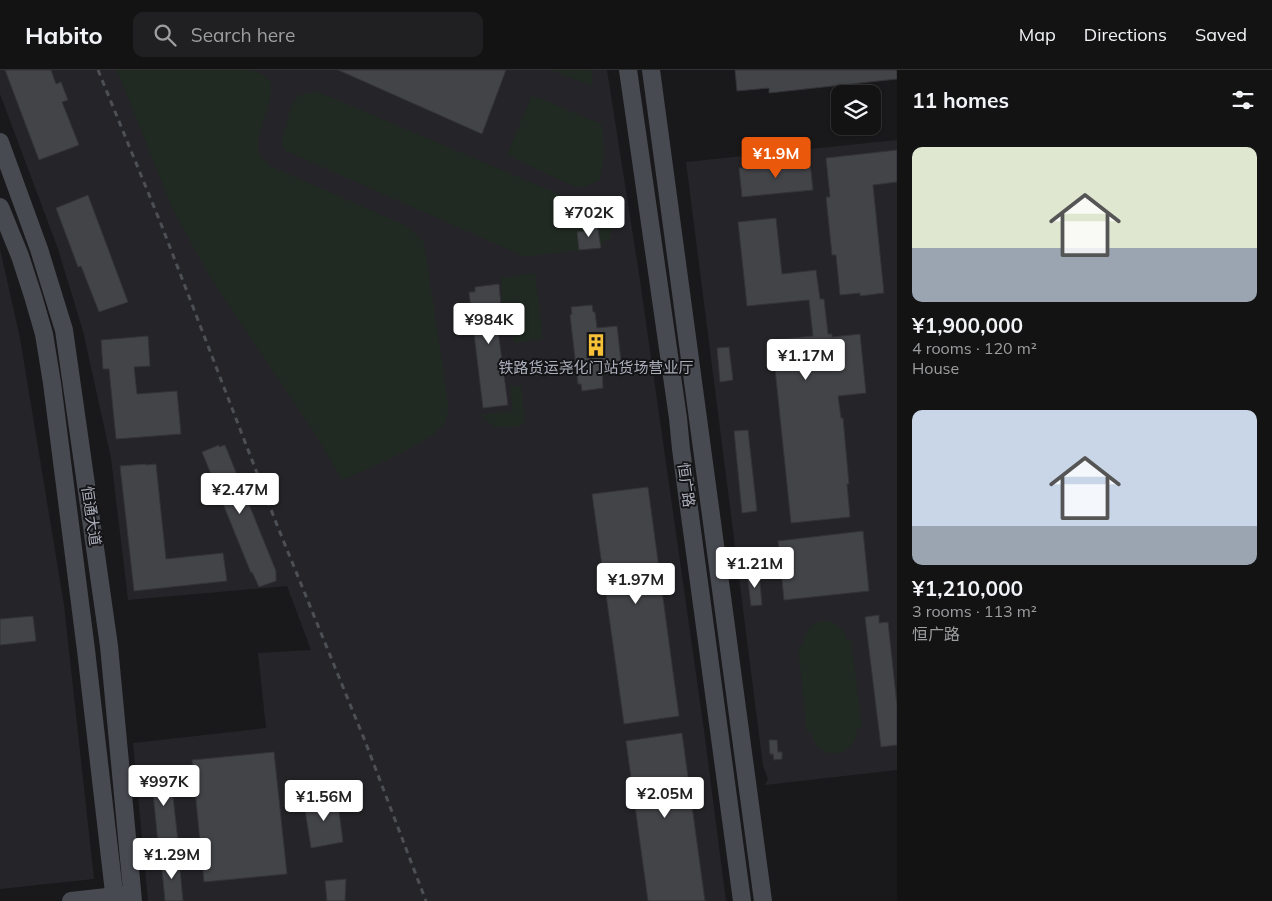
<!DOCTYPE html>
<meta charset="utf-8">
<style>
body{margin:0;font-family:Mulish,"Noto Sans SC",sans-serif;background:#202022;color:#f1f3f6;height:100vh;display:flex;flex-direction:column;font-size:19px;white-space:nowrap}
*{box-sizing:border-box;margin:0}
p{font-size:16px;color:#9d9ea0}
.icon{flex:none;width:28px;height:28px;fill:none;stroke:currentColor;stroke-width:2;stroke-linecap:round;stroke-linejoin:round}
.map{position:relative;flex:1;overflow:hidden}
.details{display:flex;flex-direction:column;background:#131314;width:375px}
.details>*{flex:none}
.tools{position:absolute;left:831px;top:15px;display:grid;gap:10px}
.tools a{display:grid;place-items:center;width:50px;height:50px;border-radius:10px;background:#131314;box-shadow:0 1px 4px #0004,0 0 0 1px #323234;font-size:25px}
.price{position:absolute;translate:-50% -42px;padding:0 11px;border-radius:5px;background:#fff;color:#222;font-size:16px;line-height:32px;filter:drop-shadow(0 1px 2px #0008)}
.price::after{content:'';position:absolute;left:50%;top:30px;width:15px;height:11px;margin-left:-8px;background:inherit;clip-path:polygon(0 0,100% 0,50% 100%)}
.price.current{background:#ea580c;color:#fff}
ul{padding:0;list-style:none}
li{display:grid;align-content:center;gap:10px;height:265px;padding:0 15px}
li span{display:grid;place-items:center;height:155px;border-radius:10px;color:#555}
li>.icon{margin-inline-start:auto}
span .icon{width:90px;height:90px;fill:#fffc;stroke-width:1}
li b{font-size:21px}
h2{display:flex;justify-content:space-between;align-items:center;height:60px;padding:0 15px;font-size:21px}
header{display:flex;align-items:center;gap:30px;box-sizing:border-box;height:70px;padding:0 25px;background:#131314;border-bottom:1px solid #323234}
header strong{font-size:24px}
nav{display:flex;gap:28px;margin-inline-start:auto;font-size:18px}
.search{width:350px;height:45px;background:#202022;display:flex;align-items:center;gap:12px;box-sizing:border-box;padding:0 18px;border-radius:10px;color:#9d9ea0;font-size:19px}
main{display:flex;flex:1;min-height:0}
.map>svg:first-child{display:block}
</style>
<header>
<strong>Habito</strong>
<div class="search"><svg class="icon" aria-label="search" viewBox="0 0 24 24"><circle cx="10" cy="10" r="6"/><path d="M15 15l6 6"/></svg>Search here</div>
<nav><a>Map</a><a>Directions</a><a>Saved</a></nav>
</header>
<main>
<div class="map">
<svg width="897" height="831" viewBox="0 0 897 831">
<rect width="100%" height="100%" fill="#19191b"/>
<g fill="#252529">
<path d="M 0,0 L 607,0 L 640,210 L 704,660 L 726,831 L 148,831 L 133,673 L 266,658 L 258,583 L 311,580 L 287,516 L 128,530 L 111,388 L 83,261 L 58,179 L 0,24 Z"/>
<path d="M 897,70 L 897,700 L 765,715 L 768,709 L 763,696 L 686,92 Z"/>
<path d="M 0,179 L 20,268 L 64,535 L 94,809 L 0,819 Z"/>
</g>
<g fill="#212a22">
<path d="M 117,0 L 252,0 L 263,5 L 271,12 L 271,26 L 258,68 L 258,83 L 270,96 L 409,157 L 424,173 L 448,332 C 448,338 448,346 446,351 C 438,370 363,401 342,410 L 316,365 L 212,210 L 173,140 Z"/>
<path d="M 550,0 L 591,0 L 593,16 Z"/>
<path d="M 316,21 L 603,143 L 609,155 L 611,167 L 596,178 L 525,187 L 286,81 L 281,73 L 292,35 L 298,26 Z"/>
<path d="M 532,25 L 601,54 C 605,73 604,91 600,110 L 587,116 L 575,117 L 507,85 Z"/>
<path d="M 535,203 L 543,269 L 514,273 L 509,232 L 502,232 L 501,208 Z"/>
<path d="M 521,315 L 525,354 C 505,358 496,362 481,345 L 513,341 L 510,317 Z"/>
<path d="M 823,551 C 836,551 843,558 847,570 L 851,570 L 862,657 L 857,658 C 856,690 818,693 811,662 L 807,662 L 798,576 L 803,575 C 804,562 810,554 823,551 Z"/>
</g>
<g fill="#434448" stroke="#333338">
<path d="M 5,0 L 51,0 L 56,14 L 61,12 L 68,30 L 62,32 L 79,75 L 39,90 Z"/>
<path d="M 338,0 L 506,0 L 482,64 Z"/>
<path d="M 735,0 L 897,0 L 897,9 L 769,23 L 769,18 L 737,21 Z"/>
<path d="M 897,80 L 897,112 L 873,115 L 884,223 L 860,226 L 860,223 L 840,225 L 836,185 L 832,185 L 826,127 L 830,127 L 826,88 Z"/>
<path d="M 810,92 L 813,120 L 742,127 L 739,98 Z"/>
<path d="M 88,125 L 128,232 L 99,242 L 81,196 L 78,197 L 56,138 Z"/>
<path d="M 776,148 L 782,204 L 816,200 L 820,229 L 824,229 L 828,264 L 832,264 L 832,267 L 860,264 L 866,323 L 838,326 L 841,348 L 843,348 L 849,414 L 847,414 L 850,447 L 791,453 L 772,270 L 813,266 L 809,230 L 747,236 L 738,152 Z"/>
<path d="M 597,154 L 601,178 L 579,180 L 577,162 L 586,161 L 586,156 Z"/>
<path d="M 499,214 L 501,237 L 495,238 L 508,335 L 483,338 L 469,222 L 475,222 L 475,217 Z"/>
<path d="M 592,235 L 593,242 L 595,242 L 597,258 L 617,256 L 621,291 L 602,293 L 603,318 L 582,321 L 581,314 L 578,314 L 570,245 L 572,244 L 571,237 Z"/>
<path d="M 148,266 L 150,296 L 134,297 L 137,324 L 177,321 L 181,364 L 116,369 L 109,299 L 103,299 L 101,270 Z"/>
<path d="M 729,277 L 733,310 L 720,312 L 717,278 Z"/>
<path d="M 748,360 L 757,441 L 742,443 L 734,361 Z"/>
<path d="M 219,375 L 219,377 L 225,375 L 276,501 L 276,511 L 259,517 L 252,502 L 251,503 L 202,382 Z"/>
<path d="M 146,394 L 146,395 L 156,394 L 166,489 L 223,483 L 227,511 L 134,521 L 120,396 Z"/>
<path d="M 648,417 L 679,646 L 624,654 L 592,424 Z"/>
<path d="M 863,461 L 869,521 L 784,530 L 778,471 Z"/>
<path d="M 759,502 L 762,535 L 751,536 L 747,503 Z"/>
<path d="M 879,545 L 879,553 L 888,552 L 897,635 L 897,675 L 881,677 L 865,547 Z"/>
<path d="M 33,546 L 36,571 L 0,575 L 0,549 Z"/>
<path d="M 682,663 L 705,831 L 648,831 L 626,671 Z"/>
<path d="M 769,670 L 777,670 L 778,682 L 782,682 L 782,689 L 774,690 L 773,684 L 770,684 Z"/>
<path d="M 274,682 L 287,804 L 204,812 L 192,690 Z"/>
<path d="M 170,700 L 178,771 L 158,773 L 151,702 Z"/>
<path d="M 337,726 L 343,772 L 311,778 L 304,734 Z"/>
<path d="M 179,788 L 183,831 L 165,831 L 161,790 Z"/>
<path d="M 346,809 L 345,831 L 327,831 L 325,811 Z"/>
</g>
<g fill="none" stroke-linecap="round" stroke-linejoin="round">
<g stroke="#484a51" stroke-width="18">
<path d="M 628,0 L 678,348 L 681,379 L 742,831"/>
<path d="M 651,0 L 763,831"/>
<path d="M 0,72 L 39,179 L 64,260 L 109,576 L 133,831"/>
<path d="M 0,137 L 20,186 L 33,226 L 44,264 L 52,313 L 86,580 L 115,831"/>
<path d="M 71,831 L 125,825"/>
</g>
<path stroke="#4d4f56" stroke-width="3" stroke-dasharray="6 5" stroke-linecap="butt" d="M 98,0 L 161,154 L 277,455 L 365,671 L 426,831"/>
</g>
<defs>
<symbol id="building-bare" viewBox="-9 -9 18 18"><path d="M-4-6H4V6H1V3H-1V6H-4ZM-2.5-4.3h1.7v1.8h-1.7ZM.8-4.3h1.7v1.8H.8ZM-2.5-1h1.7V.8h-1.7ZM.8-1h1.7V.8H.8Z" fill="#f6c037" stroke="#141417" stroke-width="2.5" paint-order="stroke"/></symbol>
</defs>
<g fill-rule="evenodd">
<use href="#building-bare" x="580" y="259" width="32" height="32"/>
</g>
<g text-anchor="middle" stroke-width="4" stroke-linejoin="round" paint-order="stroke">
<g font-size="15" fill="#abafbb" stroke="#141417">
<text x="596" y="303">铁路货运尧化门站货场营业厅</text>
</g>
<g font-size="15" fill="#abafbb" stroke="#141417">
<text transform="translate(686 415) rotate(82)" y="5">恒广路</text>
<text transform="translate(91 446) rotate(82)" y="5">恒通大道</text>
</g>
</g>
</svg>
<div class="tools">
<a><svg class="icon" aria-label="layers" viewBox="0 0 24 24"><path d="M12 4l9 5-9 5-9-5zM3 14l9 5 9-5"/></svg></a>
</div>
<b class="price current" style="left:776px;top:109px">¥1.9M</b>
<b class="price" style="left:589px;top:168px">¥702K</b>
<b class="price" style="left:489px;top:275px">¥984K</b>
<b class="price" style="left:806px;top:311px">¥1.17M</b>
<b class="price" style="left:240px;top:445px">¥2.47M</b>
<b class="price" style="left:755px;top:519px">¥1.21M</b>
<b class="price" style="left:636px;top:535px">¥1.97M</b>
<b class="price" style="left:164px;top:737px">¥997K</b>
<b class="price" style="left:665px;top:749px">¥2.05M</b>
<b class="price" style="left:324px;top:752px">¥1.56M</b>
<b class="price" style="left:172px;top:810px">¥1.29M</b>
</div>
<section class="details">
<h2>11 homes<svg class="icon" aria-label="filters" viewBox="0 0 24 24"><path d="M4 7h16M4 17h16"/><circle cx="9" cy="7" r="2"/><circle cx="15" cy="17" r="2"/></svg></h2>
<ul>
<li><span style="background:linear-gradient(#dfe7d0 65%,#9aa5b1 0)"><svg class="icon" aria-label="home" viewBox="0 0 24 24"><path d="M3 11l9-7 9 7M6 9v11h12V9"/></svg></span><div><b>¥1,900,000</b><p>4 rooms · 120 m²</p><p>House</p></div></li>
<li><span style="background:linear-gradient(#c9d6e8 75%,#9aa5b1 0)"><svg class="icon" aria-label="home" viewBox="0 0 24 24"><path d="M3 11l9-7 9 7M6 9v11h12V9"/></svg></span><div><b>¥1,210,000</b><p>3 rooms · 113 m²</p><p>恒广路</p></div></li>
</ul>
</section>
</main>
